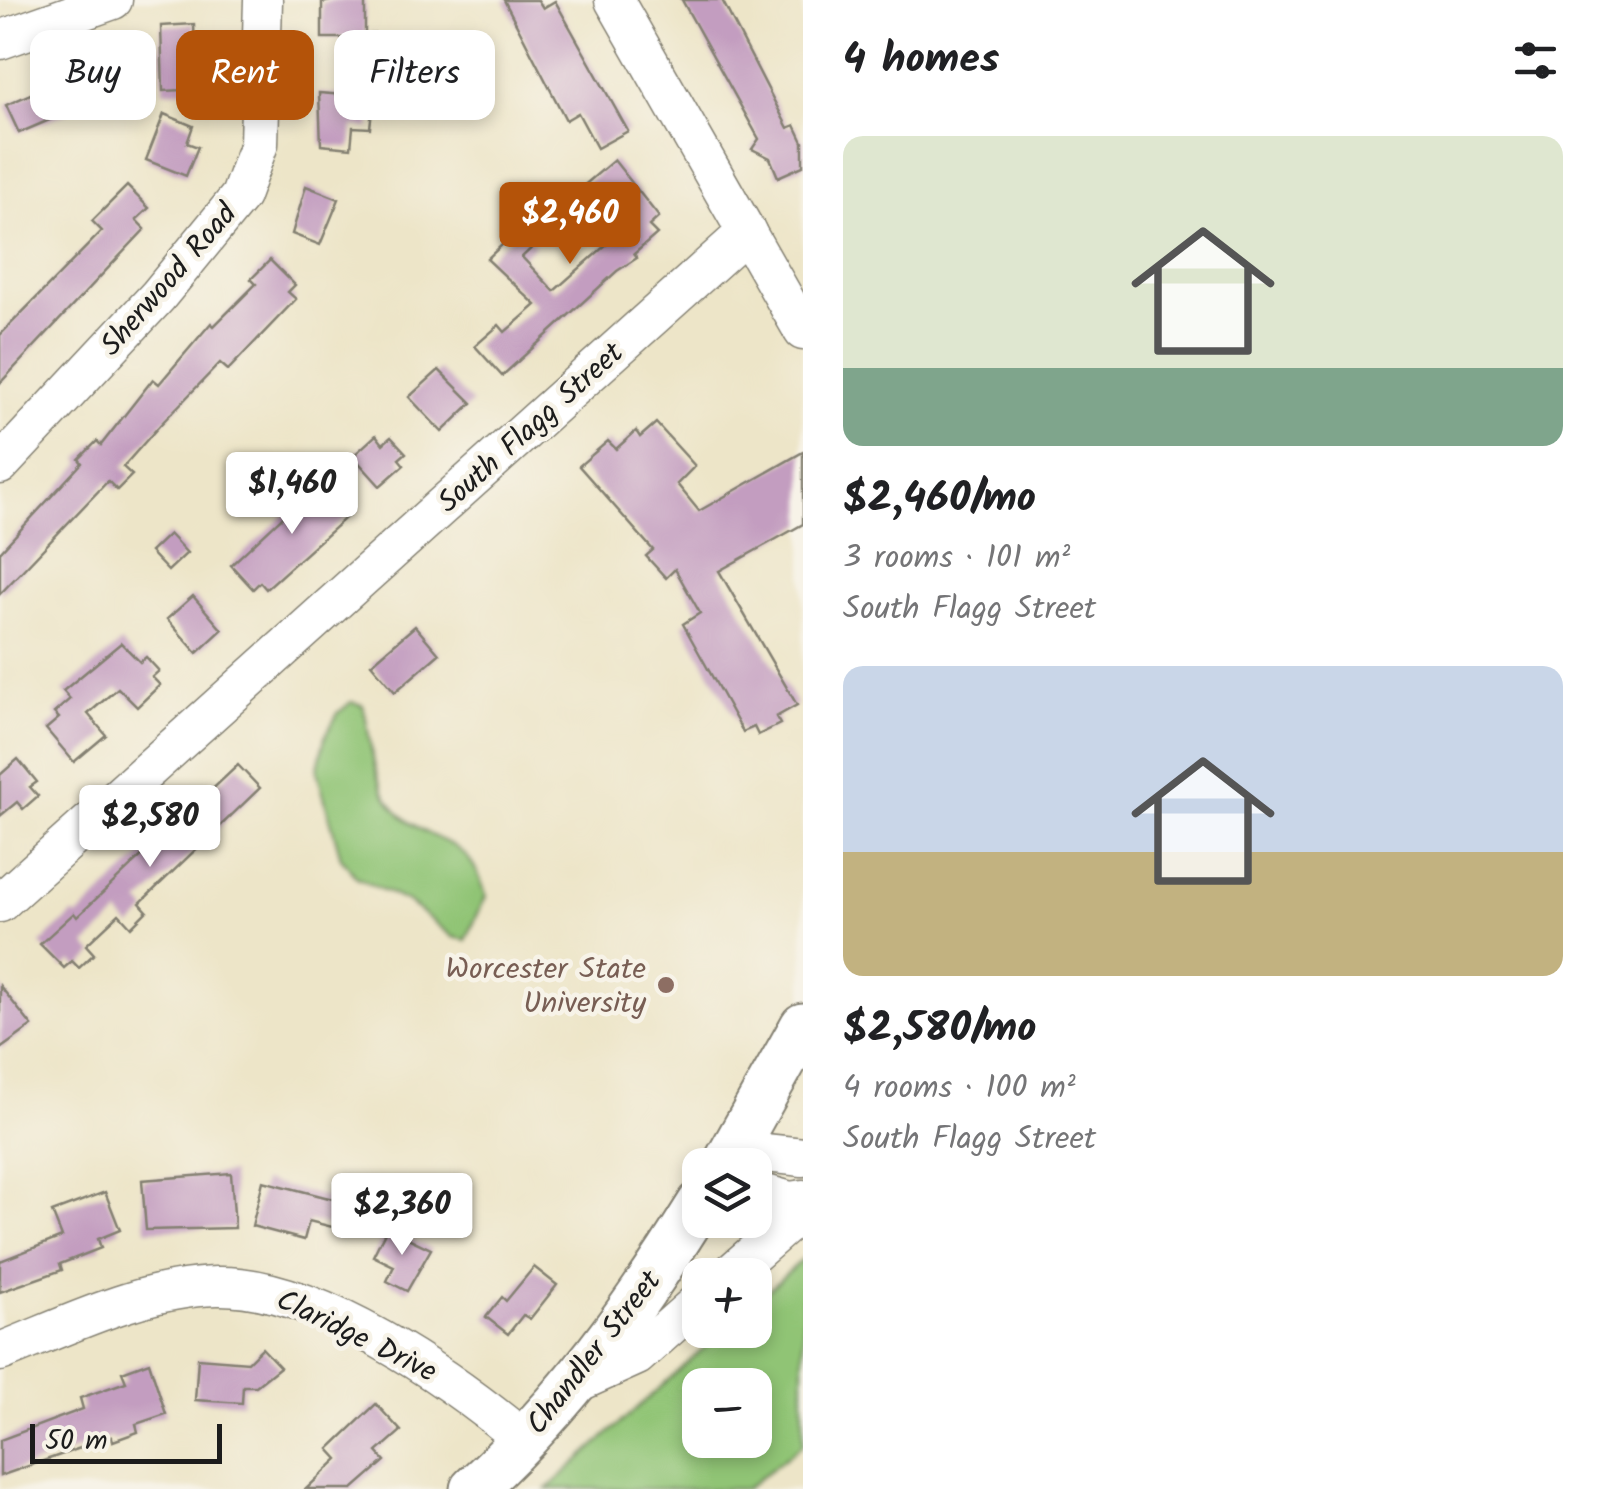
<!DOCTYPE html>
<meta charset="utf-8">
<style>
body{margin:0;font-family:Kalam,sans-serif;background:#f6f6f6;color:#202124;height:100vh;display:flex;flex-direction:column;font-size:38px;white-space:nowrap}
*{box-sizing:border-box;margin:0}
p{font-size:32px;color:#757577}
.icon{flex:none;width:55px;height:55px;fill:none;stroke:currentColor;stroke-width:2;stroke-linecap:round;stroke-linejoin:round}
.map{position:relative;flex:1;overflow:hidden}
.details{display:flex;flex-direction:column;background:#fff;width:800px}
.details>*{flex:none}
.banner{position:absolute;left:30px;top:30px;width:622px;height:90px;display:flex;gap:20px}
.fabs{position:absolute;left:682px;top:1148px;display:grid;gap:20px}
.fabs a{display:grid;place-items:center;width:90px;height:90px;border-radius:20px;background:#fff;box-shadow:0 5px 15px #0003;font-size:50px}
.scale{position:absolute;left:30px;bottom:25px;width:192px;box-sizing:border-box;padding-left:10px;border:5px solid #1c1c1c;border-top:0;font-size:28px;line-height:35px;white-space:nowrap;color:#1c1c1c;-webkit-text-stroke:8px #f7f3e8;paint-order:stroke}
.price{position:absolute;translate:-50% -85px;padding:0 22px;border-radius:10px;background:#fff;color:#222;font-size:32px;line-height:65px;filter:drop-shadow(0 2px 5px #0008)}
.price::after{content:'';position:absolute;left:50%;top:60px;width:30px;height:22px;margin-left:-15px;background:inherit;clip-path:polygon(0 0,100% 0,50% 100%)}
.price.active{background:#b45309;color:#fff}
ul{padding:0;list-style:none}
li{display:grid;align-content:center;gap:20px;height:530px;padding:0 40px}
li span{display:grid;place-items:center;height:310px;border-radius:20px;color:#555}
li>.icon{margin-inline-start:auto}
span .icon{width:180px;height:180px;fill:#fffc;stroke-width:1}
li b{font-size:42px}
h2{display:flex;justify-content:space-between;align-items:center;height:120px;padding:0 40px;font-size:42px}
.pill{padding:0 35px;border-radius:20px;background:#fff;box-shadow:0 5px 15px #0003;font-size:35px;line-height:90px}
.pill.active{background:#b45309;color:#fff}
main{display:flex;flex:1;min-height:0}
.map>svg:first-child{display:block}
</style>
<main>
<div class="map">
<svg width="803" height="1489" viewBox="0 0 803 1489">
<rect width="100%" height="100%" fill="#f7f3e8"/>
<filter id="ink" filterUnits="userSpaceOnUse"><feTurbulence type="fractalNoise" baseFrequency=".01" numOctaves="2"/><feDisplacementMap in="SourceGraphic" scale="20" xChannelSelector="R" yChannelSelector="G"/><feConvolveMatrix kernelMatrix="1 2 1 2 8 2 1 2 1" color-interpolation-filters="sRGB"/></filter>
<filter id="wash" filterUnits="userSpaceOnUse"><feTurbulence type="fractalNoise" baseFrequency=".0048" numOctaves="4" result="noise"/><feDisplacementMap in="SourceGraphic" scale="40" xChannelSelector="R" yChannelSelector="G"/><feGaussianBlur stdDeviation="2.25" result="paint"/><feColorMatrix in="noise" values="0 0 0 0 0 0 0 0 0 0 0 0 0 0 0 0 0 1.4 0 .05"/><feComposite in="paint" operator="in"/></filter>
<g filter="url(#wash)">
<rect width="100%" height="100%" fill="#ede5c8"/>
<g fill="#90c475" stroke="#567048" stroke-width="2.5" fill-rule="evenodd">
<path d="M 351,702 L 363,705 C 373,742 369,784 400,814 C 439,851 468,831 486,896 L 466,940 L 453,937 L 408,902 L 357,878 L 341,858 L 317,771 L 325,737 L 338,713 Z"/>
<path d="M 803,1259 L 803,1444 L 746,1489 L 547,1489 L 724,1330 L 755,1330 L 755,1302 ZM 700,1385 L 755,1385 L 755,1440 L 700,1440 Z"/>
</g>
<g id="blocks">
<g fill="#c39dc0">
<path d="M 334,0 L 365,0 L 365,34 L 374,33 L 375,62 L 347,62 L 347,38 L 322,38 L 322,3 Z"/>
<path d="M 504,0 L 538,0 L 543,8 L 555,1 L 628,131 L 597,148 L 578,113 L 566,120 Z"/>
<path d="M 682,0 L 722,0 L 788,128 L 795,125 L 803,142 L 803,166 L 778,177 L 770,158 L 752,149 L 759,139 Z"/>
<path d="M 194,24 L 195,54 L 205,54 L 207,89 L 163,91 L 161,26 Z"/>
<path d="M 55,83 L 68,112 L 19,133 L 6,105 Z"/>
<path d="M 319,93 L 356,96 L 355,107 L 372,109 L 370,128 L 353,127 L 351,148 L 321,145 Z"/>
<path d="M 164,114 L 193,126 L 187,143 L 198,147 L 186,176 L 146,160 Z"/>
<path d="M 614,160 L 659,217 L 649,226 L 657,234 L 634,254 L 637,258 L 617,271 L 502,376 L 475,346 L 499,325 L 505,332 L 536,305 L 487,259 L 520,228 L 535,245 L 522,257 L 554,291 L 615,237 L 589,208 L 594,204 L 581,188 Z"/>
<path d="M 127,186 L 149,208 L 136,220 L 145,229 L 0,383 L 0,335 L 102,231 L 92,221 Z"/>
<path d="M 306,186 L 339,199 L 320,245 L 292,234 Z"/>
<path d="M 270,260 L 295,285 L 288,292 L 296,299 L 228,370 L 220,363 L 160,425 L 123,467 L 132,475 L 117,490 L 108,481 L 0,594 L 0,552 L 82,463 L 79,459 L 97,441 L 101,445 L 153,379 L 159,384 L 211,323 L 214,326 L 256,284 L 251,279 Z"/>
<path d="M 439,370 L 472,403 L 442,432 L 409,397 Z"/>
<path d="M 656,423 L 695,466 L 677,484 L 699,511 L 803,452 L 803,524 L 719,571 L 797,705 L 776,717 L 780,724 L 758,735 L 754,727 L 743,732 L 683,624 L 700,613 L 675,569 L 666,578 L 646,556 L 653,550 L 579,466 L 608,441 L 616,449 L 636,431 L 640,437 Z"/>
<path d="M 376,435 L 383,444 L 391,437 L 406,453 L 399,459 L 404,465 L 380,486 L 353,456 Z"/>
<path d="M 322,480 L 351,513 L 266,589 L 260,582 L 253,589 L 231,565 Z"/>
<path d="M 169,534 L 187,553 L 168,571 L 150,552 Z"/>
<path d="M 193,596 L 222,630 L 197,653 L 167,619 Z"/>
<path d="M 415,626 L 439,654 L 395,692 L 371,664 Z"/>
<path d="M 121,643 L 140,662 L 146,657 L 159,671 L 152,677 L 160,685 L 137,707 L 118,688 L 88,714 L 106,735 L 74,762 L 46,729 L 59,718 L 54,713 L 70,699 L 63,691 Z"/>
<path d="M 18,759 L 37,782 L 30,787 L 38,796 L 23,809 L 17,802 L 0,816 L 0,775 Z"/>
<path d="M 238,765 L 260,788 L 140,903 L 147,911 L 131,927 L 119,914 L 86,945 L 94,954 L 79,968 L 72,961 L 64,968 L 40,944 L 74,913 L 77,917 Z"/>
<path d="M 0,986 L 32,1026 L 0,1049 Z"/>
<path d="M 231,1173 L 235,1228 L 146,1230 L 142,1180 Z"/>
<path d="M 263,1181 L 352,1204 L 344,1230 L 309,1221 L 304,1240 L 252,1226 Z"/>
<path d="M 105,1192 L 120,1230 L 98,1239 L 101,1248 L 60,1264 L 62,1270 L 0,1292 L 0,1261 L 62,1237 L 52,1212 Z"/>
<path d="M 387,1228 L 431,1249 L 407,1291 L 387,1281 L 394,1266 L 373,1256 Z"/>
<path d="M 534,1267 L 557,1285 L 530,1319 L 523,1315 L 508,1334 L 486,1317 L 502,1297 L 506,1301 Z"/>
<path d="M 262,1348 L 280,1367 L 256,1386 L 243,1386 L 242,1403 L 195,1400 L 198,1358 L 248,1362 Z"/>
<path d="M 149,1362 L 166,1414 L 136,1424 L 138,1432 L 113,1441 L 112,1437 L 0,1476 L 0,1440 L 83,1409 L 80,1398 L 126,1382 L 122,1372 Z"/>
<path d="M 376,1404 L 401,1431 L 377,1452 L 385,1461 L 353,1489 L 306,1489 L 338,1459 L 329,1449 Z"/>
</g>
</g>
</g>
<g filter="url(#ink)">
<use href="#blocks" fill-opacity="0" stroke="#848072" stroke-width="2.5"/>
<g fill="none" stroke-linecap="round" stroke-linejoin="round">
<defs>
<g id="minor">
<path d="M 614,0 L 803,331"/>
<path d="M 0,40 L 113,0"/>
<path d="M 0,465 L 158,296 L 240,196 L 259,144 L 263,0"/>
<path d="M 0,903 L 747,232"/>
<path d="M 737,1150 L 803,1157"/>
<path d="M 755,1191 L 790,1201 L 803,1199"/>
<path d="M 729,1275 L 803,1210"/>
<path d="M 0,1352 C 69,1325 141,1288 217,1286 C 316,1284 451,1379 524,1440"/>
<path d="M 575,1384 L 637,1356 L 700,1300"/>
</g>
<g id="major">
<path d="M 725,1165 L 803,1026"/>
<path d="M 473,1489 C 565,1406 635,1309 700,1204"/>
</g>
</defs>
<use href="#minor" stroke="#848072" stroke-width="41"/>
<use href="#major" stroke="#848072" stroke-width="49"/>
<use href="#minor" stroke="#fff" stroke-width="38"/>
<use href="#major" stroke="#fff" stroke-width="45"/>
</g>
</g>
<circle fill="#8d6e63" stroke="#f7f3e8" stroke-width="4" cx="666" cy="985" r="10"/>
<g text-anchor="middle" stroke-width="9" stroke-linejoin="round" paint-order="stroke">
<g font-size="30" fill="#1c1c1c" stroke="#f7f3e8">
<text transform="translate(168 279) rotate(-49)" y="10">Sherwood Road</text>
<text transform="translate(530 427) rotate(-42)" y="10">South Flagg Street</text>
<text transform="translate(357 1335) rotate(26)" y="10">Claridge Drive</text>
<text transform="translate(593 1352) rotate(-52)" y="10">Chandler Street</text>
</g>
<g font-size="30" fill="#785e54" stroke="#f7f3e8" text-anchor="end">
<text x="646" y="978">Worcester State<tspan x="646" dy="34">University</tspan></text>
</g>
</g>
</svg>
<div class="fabs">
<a><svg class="icon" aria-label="layers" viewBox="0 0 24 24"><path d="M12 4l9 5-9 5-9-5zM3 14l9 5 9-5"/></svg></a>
<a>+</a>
<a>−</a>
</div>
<div class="scale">50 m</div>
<b class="price active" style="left:570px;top:267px">$2,460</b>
<b class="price" style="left:292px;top:537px">$1,460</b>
<b class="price" style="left:150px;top:870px">$2,580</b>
<b class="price" style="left:402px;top:1258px">$2,360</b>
<div class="banner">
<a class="pill">Buy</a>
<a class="pill active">Rent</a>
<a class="pill">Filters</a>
</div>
</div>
<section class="details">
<h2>4 homes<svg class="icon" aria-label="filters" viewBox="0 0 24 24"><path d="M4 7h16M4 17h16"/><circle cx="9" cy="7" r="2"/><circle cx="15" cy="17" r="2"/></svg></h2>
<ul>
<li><span style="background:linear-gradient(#dfe7d0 75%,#7fa58c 0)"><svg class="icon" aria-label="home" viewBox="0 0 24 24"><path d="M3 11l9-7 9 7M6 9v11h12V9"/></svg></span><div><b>$2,460/mo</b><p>3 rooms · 101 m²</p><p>South Flagg Street</p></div></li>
<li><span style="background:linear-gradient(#c9d6e8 60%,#c2b280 0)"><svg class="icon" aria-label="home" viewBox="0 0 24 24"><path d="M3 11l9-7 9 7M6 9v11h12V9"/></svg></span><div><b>$2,580/mo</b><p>4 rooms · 100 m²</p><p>South Flagg Street</p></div></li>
</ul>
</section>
</main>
